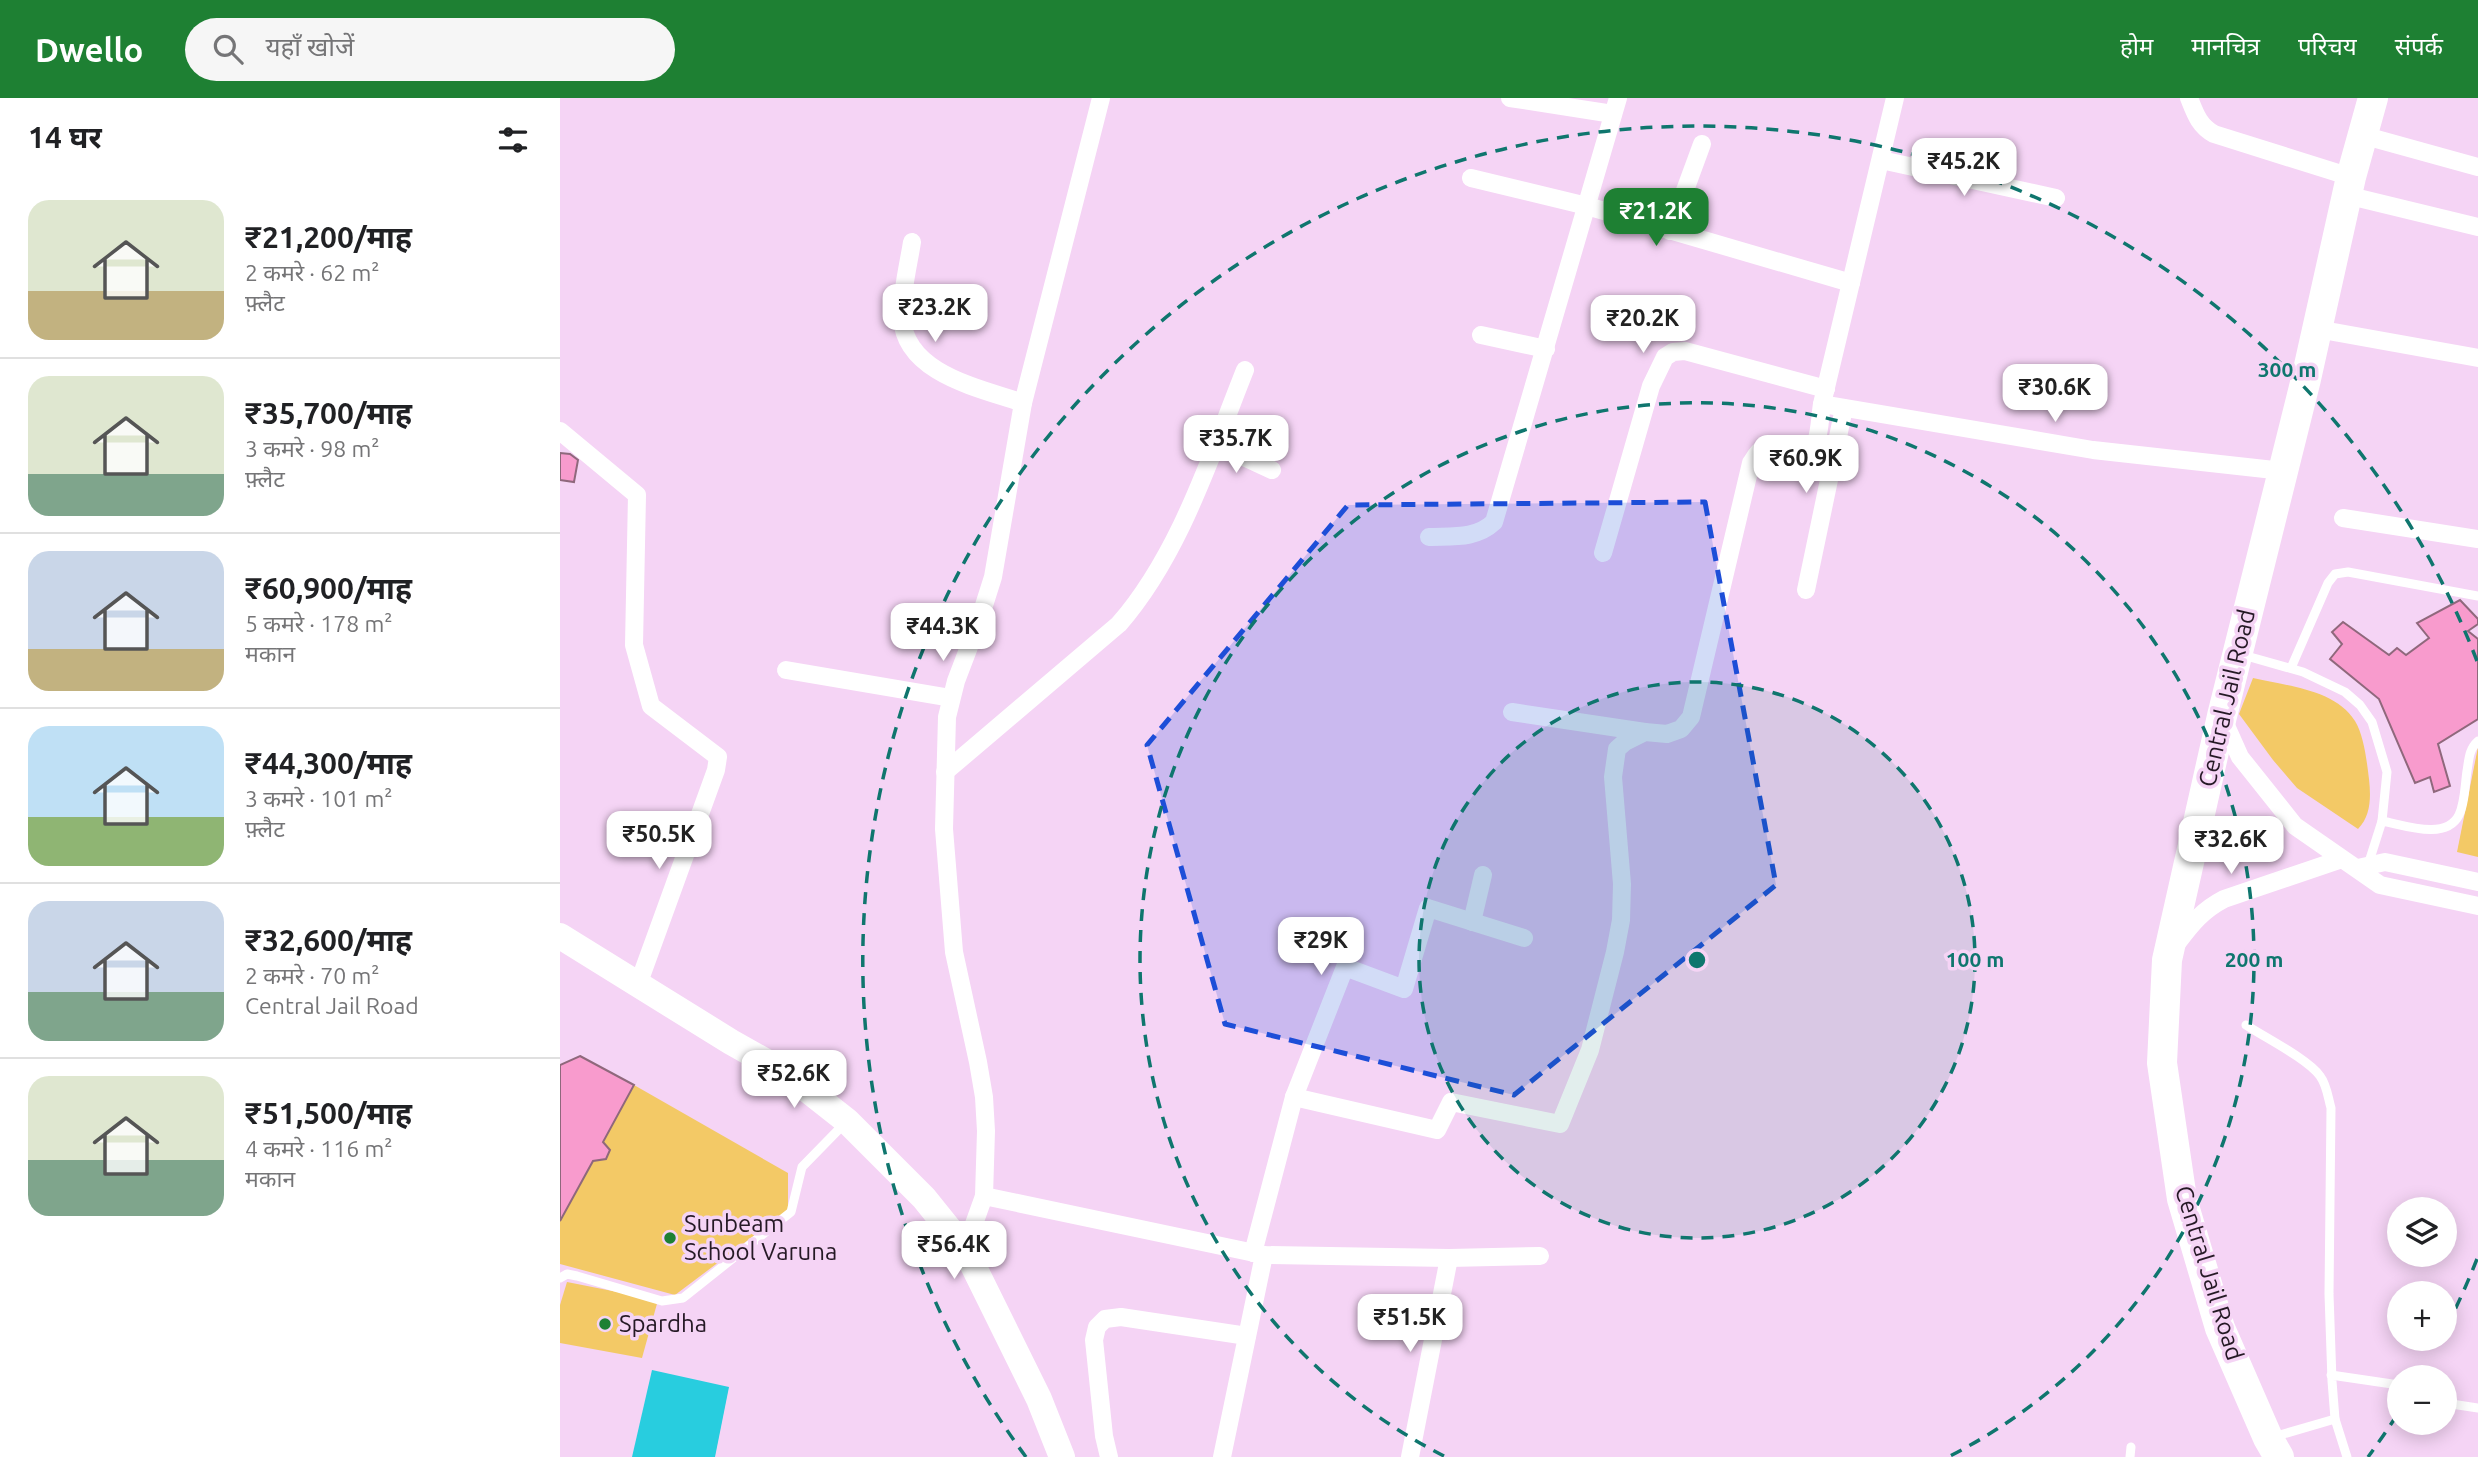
<!DOCTYPE html>
<html lang="hi">
<meta charset="utf-8">
<style>
body{margin:0;font-family:Ubuntu,"Noto Sans Devanagari",sans-serif;background:#f6f6f6;color:#202124;height:100vh;display:flex;flex-direction:column;font-size:26px;white-space:nowrap}
*{box-sizing:border-box;margin:0}
p{font-size:23px;color:#757577}
.icon{flex:none;width:38px;height:38px;fill:none;stroke:currentColor;stroke-width:2;stroke-linecap:round;stroke-linejoin:round}
.map{position:relative;flex:1;overflow:hidden}
.details{display:flex;flex-direction:column;background:#fff;width:560px}
.details>*{flex:none}
.controls{position:absolute;left:1827px;top:1099px;display:grid;gap:14px}
.controls a{display:grid;place-items:center;width:70px;height:70px;border-radius:50%;background:#fff;box-shadow:0 4px 18px #0003;font-size:35px}
.price{position:absolute;translate:-50% -60px;padding:0 16px;border-radius:14px;background:#fff;color:#222;font-size:23px;line-height:46px;filter:drop-shadow(0 2px 4px #0008)}
.price::after{content:'';position:absolute;left:50%;top:42px;width:21px;height:16px;margin-left:-10px;background:inherit;clip-path:polygon(0 0,100% 0,50% 100%)}
.price.current{background:#1e8033;color:#fff}
ul{padding:0;list-style:none}
li{display:flex;align-items:center;gap:21px;height:175px;padding:0 28px}
li+li{border-top:2px solid #e0e0e0}
li span{display:grid;place-items:center;flex:none;width:196px;height:140px;border-radius:21px;color:#555}
li>.icon{margin-inline-start:auto}
span .icon{width:84px;height:84px;fill:#fffc;stroke-width:1}
li b{font-size:30px}
h2{display:flex;justify-content:space-between;align-items:center;height:84px;padding:0 28px;font-size:30px}
header{display:flex;align-items:center;gap:42px;box-sizing:border-box;height:98px;padding:0 35px;background:#1e8033;color:#fff}
header strong{font-size:33px}
nav{display:flex;gap:38px;margin-inline-start:auto;font-size:24px}
.search{width:490px;height:63px;background:#f6f6f6;display:flex;align-items:center;gap:18px;box-sizing:border-box;padding:0 24px;border-radius:38px;color:#757577;font-size:26px}
main{display:flex;flex:1;min-height:0}
.map>svg:first-child{display:block}
</style>
<header>
<strong>Dwello</strong>
<div class="search"><svg class="icon" aria-label="search" viewBox="0 0 24 24"><circle cx="10" cy="10" r="6"/><path d="M15 15l6 6"/></svg>यहाँ खोजें</div>
<nav><a>होम</a><a>मानचित्र</a><a>परिचय</a><a>संपर्क</a></nav>
</header>
<main>
<section class="details">
<h2>14 घर<svg class="icon" aria-label="filters" viewBox="0 0 24 24"><path d="M4 7h16M4 17h16"/><circle cx="9" cy="7" r="2"/><circle cx="15" cy="17" r="2"/></svg></h2>
<ul>
<li><span style="background:linear-gradient(#dfe7d0 65%,#c2b280 0)"><svg class="icon" aria-label="home" viewBox="0 0 24 24"><path d="M3 11l9-7 9 7M6 9v11h12V9"/></svg></span><div><b>₹21,200/माह</b><p>2 कमरे · 62 m²</p><p>फ़्लैट</p></div></li>
<li><span style="background:linear-gradient(#dfe7d0 70%,#7fa58c 0)"><svg class="icon" aria-label="home" viewBox="0 0 24 24"><path d="M3 11l9-7 9 7M6 9v11h12V9"/></svg></span><div><b>₹35,700/माह</b><p>3 कमरे · 98 m²</p><p>फ़्लैट</p></div></li>
<li><span style="background:linear-gradient(#c9d6e8 70%,#c2b280 0)"><svg class="icon" aria-label="home" viewBox="0 0 24 24"><path d="M3 11l9-7 9 7M6 9v11h12V9"/></svg></span><div><b>₹60,900/माह</b><p>5 कमरे · 178 m²</p><p>मकान</p></div></li>
<li><span style="background:linear-gradient(#bfe0f5 65%,#8fb573 0)"><svg class="icon" aria-label="home" viewBox="0 0 24 24"><path d="M3 11l9-7 9 7M6 9v11h12V9"/></svg></span><div><b>₹44,300/माह</b><p>3 कमरे · 101 m²</p><p>फ़्लैट</p></div></li>
<li><span style="background:linear-gradient(#c9d6e8 65%,#7fa58c 0)"><svg class="icon" aria-label="home" viewBox="0 0 24 24"><path d="M3 11l9-7 9 7M6 9v11h12V9"/></svg></span><div><b>₹32,600/माह</b><p>2 कमरे · 70 m²</p><p>Central Jail Road</p></div></li>
<li><span style="background:linear-gradient(#dfe7d0 60%,#7fa58c 0)"><svg class="icon" aria-label="home" viewBox="0 0 24 24"><path d="M3 11l9-7 9 7M6 9v11h12V9"/></svg></span><div><b>₹51,500/माह</b><p>4 कमरे · 116 m²</p><p>मकान</p></div></li>
</ul>
</section>
<div class="map">
<svg width="1918" height="1359" viewBox="0 0 1918 1359">
<rect width="100%" height="100%" fill="#f5d4f5"/>
<g fill="#f3c966">
<path d="M 1693,580 C 1726,588 1775,591 1795,623 C 1804,637 1807,665 1809,681 C 1811,699 1811,718 1798,731 L 1737,690 L 1713,662 L 1679,616 Z"/>
<path d="M 1918,649 L 1918,759 L 1897,754 Z"/>
<path d="M 74,987 L 228,1075 L 228,1112 L 115,1197 L 0,1166 L 0,1122 L 33,1063 L 46,1061 L 50,1052 L 43,1044 Z"/>
<path d="M 7,1184 L 98,1202 L 82,1260 L 0,1245 L 0,1207 Z"/>
</g>
<path fill="#28cddf" d="M 92,1272 L 169,1289 L 155,1359 L 72,1359 Z"/>
<g fill="#f89bcd" stroke="#8f687c" stroke-width="2">
<path d="M 0,355 L 10,356 L 18,362 L 14,384 L 0,382 Z"/>
<path d="M 1900,502 L 1918,521 L 1918,526 L 1908,533 L 1918,541 L 1918,621 L 1878,646 L 1890,688 L 1874,694 L 1870,679 L 1855,685 L 1819,601 L 1770,561 L 1782,546 L 1772,534 L 1783,524 L 1829,557 L 1837,550 L 1846,557 L 1869,540 L 1857,525 Z"/>
<path d="M 20,958 L 74,987 L 43,1044 L 50,1052 L 46,1061 L 33,1063 L 0,1123 L 0,967 Z"/>
</g>
<g fill="none" stroke-linecap="round" stroke-linejoin="round">
<g stroke="#fff" stroke-width="9">
<path d="M 1683,557 L 1743,574 L 1785,594 L 1800,607 L 1812,624 L 1827,674 L 1822,723 C 1844,727 1886,743 1899,717 C 1905,705 1905,686 1907,673 C 1909,661 1909,651 1918,643"/>
<path d="M 1731,570 L 1768,485 L 1775,476 L 1788,474 L 1918,498"/>
<path d="M 1808,767 L 1822,723"/>
<path d="M 1686,927 C 1704,939 1748,961 1760,978 C 1767,987 1768,1000 1771,1010 L 1769,1196 L 1772,1283 L 1775,1321 L 1787,1359"/>
<path d="M 0,1180 L 7,1176 L 17,1178 L 102,1203 L 123,1200 L 231,1114 L 242,1069 L 286,1024"/>
<path d="M 1771,1277 L 1839,1287"/>
<path d="M 1885,1305 L 1918,1310"/>
<path d="M 1713,1339 L 1775,1321"/>
<path d="M 1570,1359 L 1571,1349"/>
</g>
<g stroke="#fff" stroke-width="18">
<path d="M 950,0 L 1053,16"/>
<path d="M 1629,0 C 1635,15 1639,28 1654,36 L 1791,79"/>
<path d="M 1802,37 L 1918,69"/>
<path d="M 1321,62 L 1496,100"/>
<path d="M 911,80 L 1027,108 L 1291,185"/>
<path d="M 1786,97 L 1918,129"/>
<path d="M 1110,133 L 1142,46"/>
<path d="M 352,144 C 349,164 340,201 342,220 C 345,276 420,290 463,305"/>
<path d="M 1757,231 L 1918,260"/>
<path d="M 921,237 L 986,251"/>
<path d="M 1262,306 L 1533,352 L 1723,373"/>
<path d="M 0,333 L 77,397 L 74,547 L 91,608 L 158,659 L 156,672 L 78,887"/>
<path d="M 656,346 L 712,372"/>
<path d="M 1783,420 L 1918,441"/>
<path d="M 869,439 C 893,438 916,441 934,424 L 1058,0"/>
<path d="M 1043,455 L 1091,288 L 1105,259 L 1113,254 L 1125,253 L 1266,291"/>
<path d="M 1246,492 L 1284,310"/>
<path d="M 226,572 L 391,600"/>
<path d="M 952,614 L 1085,634"/>
<path d="M 1663,621 L 1680,659 L 1735,728 L 1820,787 L 1918,808"/>
<path d="M 385,674 L 559,526 C 620,456 651,357 685,272"/>
<path d="M 1798,770 L 1825,764 L 1918,784"/>
<path d="M 912,824 L 923,777"/>
<path d="M 1618,844 C 1632,825 1643,812 1664,801 L 1782,761"/>
<path d="M 734,999 L 877,1032 L 891,1004 L 1000,1026 L 1030,952 L 1055,854 L 1061,822 L 1062,786 L 1053,679 L 1057,651 L 1065,644 L 1085,634 L 1107,636 L 1121,631 L 1131,619 L 1191,365 C 1194,361 1197,354 1201,352 C 1219,341 1245,371 1256,344 C 1260,333 1260,318 1262,306 L 1335,0"/>
<path d="M 424,1098 L 704,1157 L 889,1160 L 980,1158"/>
<path d="M 405,1151 L 424,1098 L 426,1033 L 424,999 L 418,964 L 394,854 L 384,731 L 387,619 L 396,583 L 420,520 L 433,479 L 463,305 L 541,0"/>
<path d="M 693,1155 L 734,999 L 785,869 L 844,891 L 868,810 L 964,840"/>
<path d="M 549,1359 L 544,1338 L 534,1242 L 537,1229 L 545,1221 L 561,1219 L 687,1238"/>
<path d="M 662,1359 L 704,1157"/>
<path d="M 850,1359 L 889,1160"/>
</g>
<path stroke="#fff" stroke-width="26" d="M 0,838 L 171,944 L 226,975 L 287,1023 L 364,1100 L 405,1151 L 479,1301 L 502,1359"/>
<path stroke="#fff" stroke-width="30" d="M 1719,1359 L 1708,1340 L 1660,1230 L 1622,1101 L 1602,965 L 1607,862 L 1662,618 L 1746,281 L 1791,79 L 1813,0"/>
</g>
<path fill="#1d4ed8" fill-opacity="0.2" stroke="#1d4ed8" stroke-width="5" stroke-dasharray="14 9" stroke-linejoin="round" d="M 1145,404 L 1216,787 L 954,997 L 665,926 L 587,647 L 788,407 Z"/>
<circle cx="1137" cy="862" r="278" fill="#0f766e" fill-opacity=".12"/>
<g fill="none" stroke="#0f766e" stroke-width="3.5" stroke-dasharray="12 9">
<circle cx="1137" cy="862" r="278"/>
<path d="M884 1358A557 557 0 1 1 1390 1358"/>
<path d="M1917 1161A835 835 0 0 1 1887 1228M1837 1317A835 835 0 0 1 1808 1359M466 1359A835 835 0 1 1 1917 563"/>
</g>
<g fill="#1e8033" stroke="#f5d4f5" stroke-width="2.5">
<circle cx="110" cy="1140" r="7"/>
<circle cx="45" cy="1226" r="7"/>
</g>
<g text-anchor="middle" stroke-width="7" stroke-linejoin="round" paint-order="stroke">
<g font-size="24" fill="#251925" stroke="#f5d4f5">
<text transform="translate(1667 600) rotate(-77)" y="8">Central Jail Road</text>
<text transform="translate(1649 1175) rotate(73)" y="8">Central Jail Road</text>
</g>
<g font-size="24" fill="#251925" stroke="#f5d4f5" text-anchor="start">
<text x="124" y="1134">Sunbeam<tspan x="124" dy="28">School Varuna</tspan></text>
<text x="59" y="1234">Spardha</text>
</g>
</g>
<circle cx="1137" cy="862" r="10" fill="#0f766e" stroke="#f5d4f5" stroke-width="3.5"/>
<g font-size="21" text-anchor="middle" font-weight="bold" fill="#0f766e" stroke="#f5d4f5" stroke-width="7" stroke-linejoin="round" paint-order="stroke">
<text x="1727" y="279">300 m</text>
<text x="1415" y="869">100 m</text>
<text x="1694" y="869">200 m</text>
</g>
</svg>
<div class="controls">
<a><svg class="icon" aria-label="layers" viewBox="0 0 24 24"><path d="M12 4l9 5-9 5-9-5zM3 14l9 5 9-5"/></svg></a>
<a>+</a>
<a>−</a>
</div>
<b class="price" style="left:1404px;top:100px">₹45.2K</b>
<b class="price current" style="left:1096px;top:150px">₹21.2K</b>
<b class="price" style="left:375px;top:246px">₹23.2K</b>
<b class="price" style="left:1083px;top:257px">₹20.2K</b>
<b class="price" style="left:1495px;top:326px">₹30.6K</b>
<b class="price" style="left:676px;top:377px">₹35.7K</b>
<b class="price" style="left:1246px;top:397px">₹60.9K</b>
<b class="price" style="left:383px;top:565px">₹44.3K</b>
<b class="price" style="left:99px;top:773px">₹50.5K</b>
<b class="price" style="left:1671px;top:778px">₹32.6K</b>
<b class="price" style="left:761px;top:879px">₹29K</b>
<b class="price" style="left:234px;top:1012px">₹52.6K</b>
<b class="price" style="left:394px;top:1183px">₹56.4K</b>
<b class="price" style="left:850px;top:1256px">₹51.5K</b>
</div>
</main>
